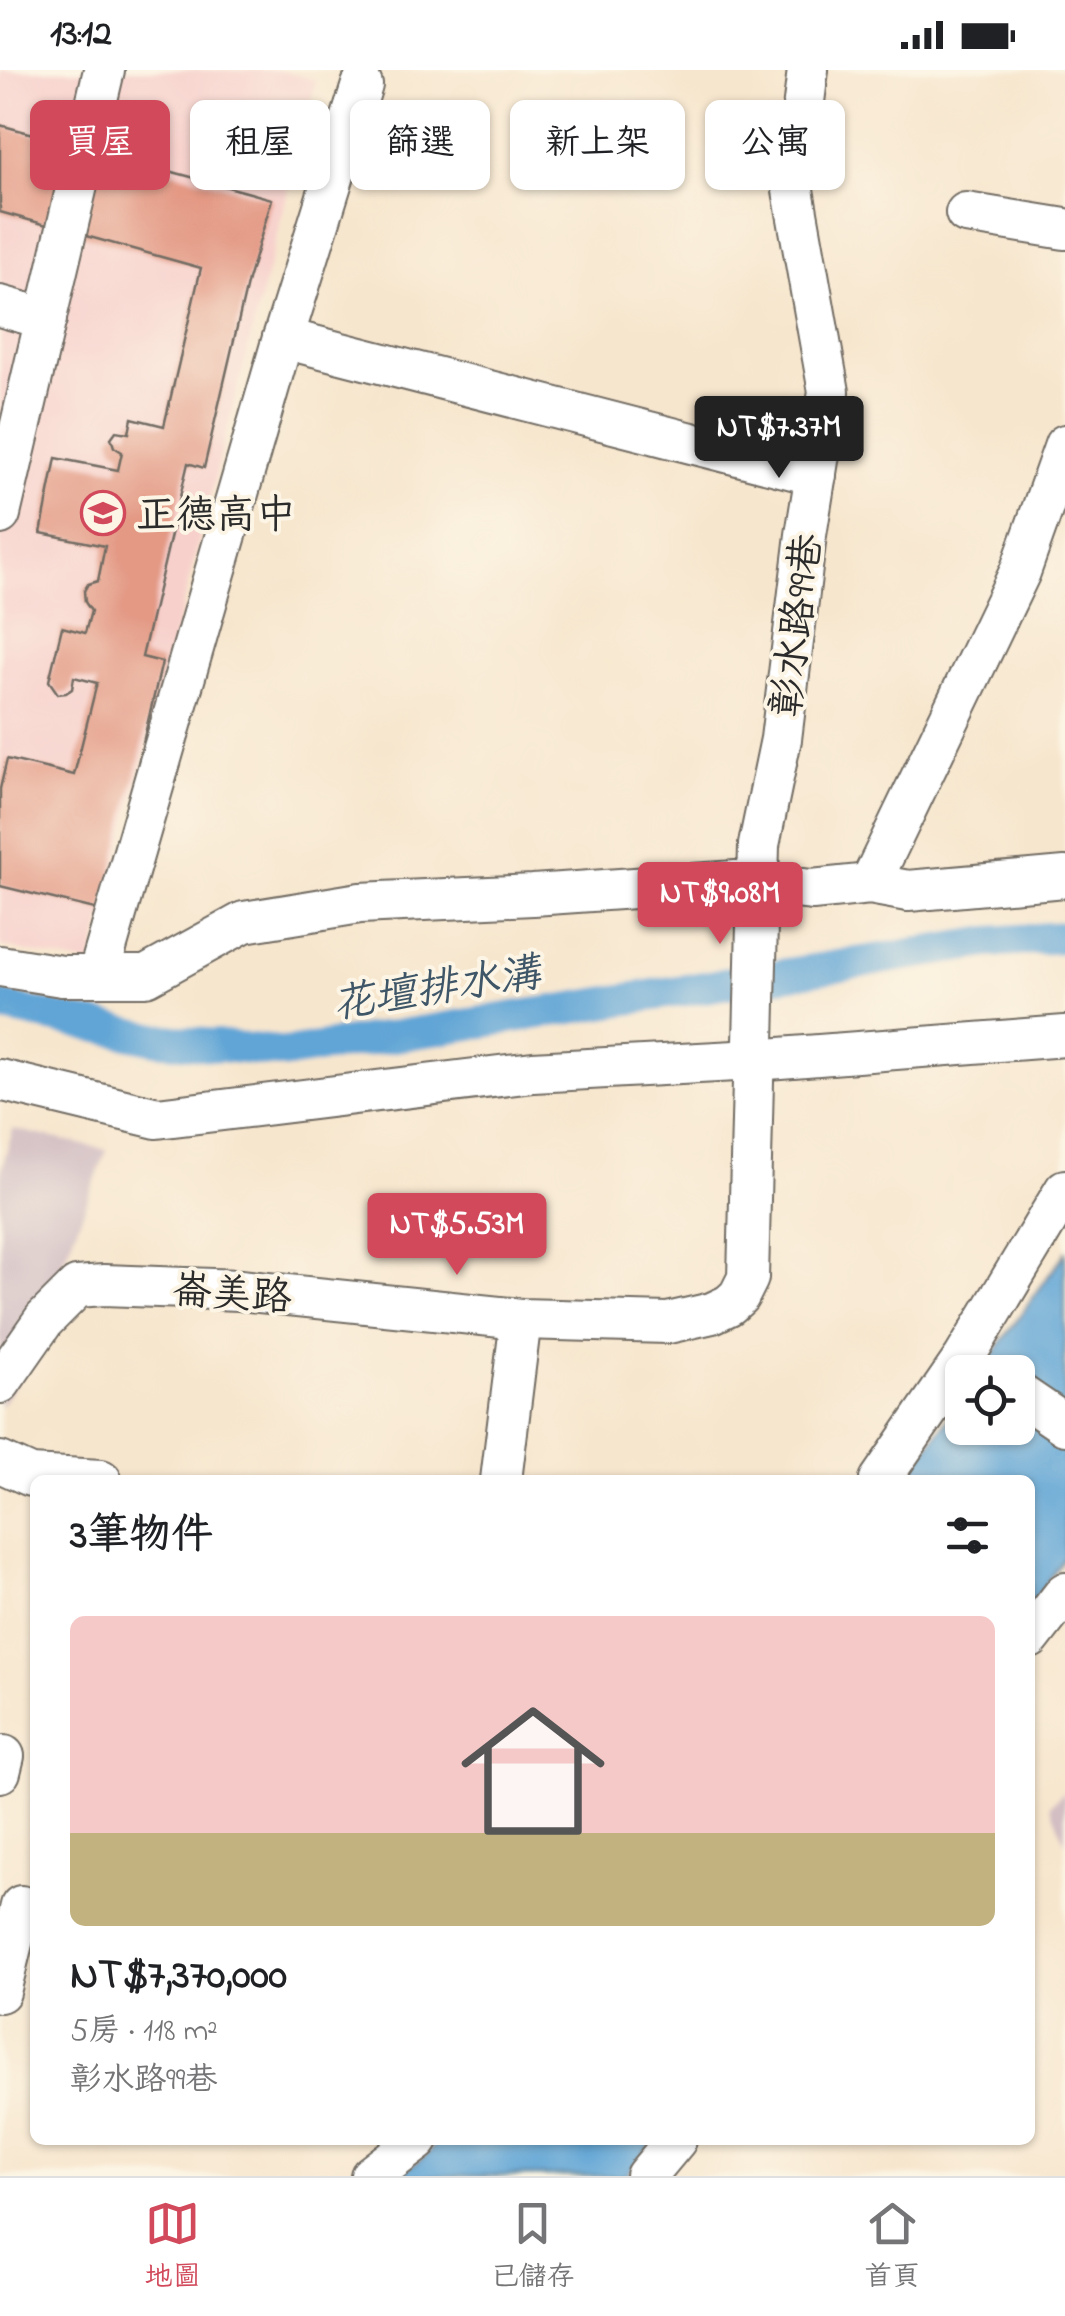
<!DOCTYPE html>
<html lang="zh-TW">
<meta charset="utf-8">
<style>
body{margin:0;font-family:"Indie Flower","LXGW WenKai TC",sans-serif;background:#f2f2f2;color:#202124;height:100vh;display:flex;flex-direction:column;font-size:38px;white-space:nowrap}
*{box-sizing:border-box;margin:0}
p{font-size:32px;color:#757577}
.icon{flex:none;width:55px;height:55px;fill:none;stroke:currentColor;stroke-width:2;stroke-linecap:round;stroke-linejoin:round}
.map{position:relative;flex:1;overflow:hidden}
.drawer{position:absolute;left:30px;top:1405px;width:1005px;height:670px;display:flex;flex-direction:column;background:#fff;border-radius:15px;box-shadow:0 2px 8px #0004}
.drawer>*{flex:none}
.banner{position:absolute;left:30px;top:30px;width:1005px;height:90px;display:flex;gap:20px}
.tools{position:absolute;left:945px;top:1285px;display:grid;gap:20px}
.tools a{display:grid;place-items:center;width:90px;height:90px;border-radius:15px;background:#fff;box-shadow:0 2px 8px #0004;font-size:50px}
.price{position:absolute;translate:-50% -85px;padding:0 22px;border-radius:10px;background:#d1495b;color:#fff;font-size:32px;line-height:65px;filter:drop-shadow(0 2px 5px #0008)}
.price::after{content:'';position:absolute;left:50%;top:60px;width:30px;height:22px;margin-left:-15px;background:inherit;clip-path:polygon(0 0,100% 0,50% 100%)}
.price.active{background:#222;color:#fff}
ul{padding:0;list-style:none}
li{display:grid;align-content:center;gap:20px;height:530px;padding:0 40px}
li+li{border-top:2px solid #e0e0e0}
li span{display:grid;place-items:center;height:310px;border-radius:15px;color:#555}
li>.icon{margin-inline-start:auto}
span .icon{width:180px;height:180px;fill:#fffc;stroke-width:1}
li b{font-size:42px}
h2{display:flex;justify-content:space-between;align-items:center;height:120px;padding:0 40px;font-size:42px}
.tag{padding:0 35px;border-radius:15px;background:#fff;box-shadow:0 2px 8px #0004;font-size:35px;line-height:90px}
.tag.active{background:#d1495b;color:#fff}
.status{display:flex;justify-content:space-between;align-items:center;height:70px;padding:0 50px;background:#fff;direction:ltr}
.status svg{height:28px;fill:currentColor}
.menu{display:flex;justify-content:space-around;align-items:center;height:140px;border-top:2px solid #e0e0e0;background:#fff;font-size:28px;color:#757577}
.menu a{display:grid;justify-items:center;gap:5px}
.menu .active{color:#d1495b}
.map>svg:first-child{display:block}
</style>
<div class="status"><b>13:12</b><svg viewBox="0 0 49 12"><path d="M0 12V9h3v3zM5 12V6h3v6zM10 12V3h3v9zM15 12V0h3v12zM26 1h20v11H26zM47 4h2v5h-2z"/></svg></div>
<div class="map">
<svg width="1065" height="2106" viewBox="0 0 1065 2106">
<rect width="100%" height="100%" fill="#fcf5e5"/>
<filter id="ink" filterUnits="userSpaceOnUse"><feTurbulence type="fractalNoise" baseFrequency=".01" numOctaves="2"/><feDisplacementMap in="SourceGraphic" scale="20" xChannelSelector="R" yChannelSelector="G"/><feConvolveMatrix kernelMatrix="1 2 1 2 8 2 1 2 1" color-interpolation-filters="sRGB"/></filter>
<filter id="wash" filterUnits="userSpaceOnUse"><feTurbulence type="fractalNoise" baseFrequency=".0048" numOctaves="4" result="noise"/><feDisplacementMap in="SourceGraphic" scale="40" xChannelSelector="R" yChannelSelector="G"/><feGaussianBlur stdDeviation="2.25" result="paint"/><feColorMatrix in="noise" values="0 0 0 0 0 0 0 0 0 0 0 0 0 0 0 0 0 1.4 0 .05"/><feComposite in="paint" operator="in"/></filter>
<g filter="url(#wash)">
<rect width="100%" height="100%" fill="#f7e6ce"/>
<path fill="#f7d0cc" d="M 0,0 L 278,0 L 316,10 L 91,895 L 0,876 Z"/>
<g fill="#d2bec3">
<path d="M 13,1059 L 107,1080 L 15,1315 L 0,1337 L 0,1105 Z"/>
<path d="M 1065,1721 L 1065,1773 L 1050,1735 Z"/>
</g>
<g fill="#60a5d6" stroke="#466880" stroke-width="2.5">
<path d="M 1065,1183 L 1065,1486 L 1030,1536 L 1030,1410 L 905,1410 L 962,1328 L 962,1358 L 1018,1358 L 1018,1302 L 980,1302 Z"/>
<path d="M 439,2070 L 654,2070 L 626,2106 L 397,2106 L 429,2083 Z"/>
</g>
<g fill="none" stroke-linecap="round" stroke-linejoin="round">
<path stroke="#60a5d6" stroke-width="32" d="M 0,936 L 157,969 L 287,983 L 989,872 L 1065,867"/>
</g>
<g id="blocks">
<path fill="#e39984" d="M 0,55 L 272,129 L 248,210 L 204,398 L 188,393 L 142,587 L 162,592 L 103,841 L 0,816 L 0,719 L 7,689 L 74,705 L 97,613 L 74,607 L 72,619 L 66,623 L 58,624 L 49,611 L 62,557 L 85,563 L 91,541 L 85,532 L 84,521 L 88,514 L 98,511 L 105,476 L 41,463 L 56,388 L 118,400 L 122,382 L 114,377 L 111,368 L 116,361 L 129,363 L 132,348 L 164,356 L 201,198 L 0,142 Z"/>
</g>
</g>
<g filter="url(#ink)">
<use href="#blocks" fill-opacity="0" stroke="#726c64" stroke-width="2.5"/>
<g fill="none" stroke-linecap="round" stroke-linejoin="round">
<defs>
<g id="minor">
<path d="M 966,143 L 1065,159"/>
<path d="M 0,236 L 46,249"/>
<path d="M 283,268 L 816,405"/>
<path d="M 0,444 L 104,0"/>
<path d="M 870,814 L 1020,502 L 1065,375"/>
<path d="M 0,896 L 62,906 L 146,906 L 244,852 L 360,833 L 533,825 L 736,811 L 812,820 L 870,814 L 908,821 L 1065,807"/>
<path d="M 98,906 L 283,268 L 362,15"/>
<path d="M 0,1010 L 157,1048 L 533,1002 L 754,990 L 1065,966"/>
<path d="M 0,1313 L 44,1250 L 77,1217 L 104,1215 L 240,1220 L 521,1249 L 668,1253 L 712,1243 L 729,1235 L 739,1226 L 748,1208 L 759,775 L 781,669 L 806,465 L 829,322 L 793,120 L 808,0"/>
<path d="M 1018,1323 L 1065,1355"/>
<path d="M 0,1392 L 31,1406 L 101,1410"/>
<path d="M 501,1410 L 521,1249"/>
<path d="M 880,1410 L 964,1288 L 1065,1120"/>
<path d="M 1030,1568 L 1065,1523"/>
<path d="M 0,1702 L 4,1686"/>
<path d="M 0,1922 L 21,1836"/>
<path d="M 371,2106 L 418,2070"/>
<path d="M 646,2106 L 676,2070"/>
</g>
</defs>
<use href="#minor" stroke="#726c64" stroke-width="44"/>
<use href="#minor" stroke="#fff" stroke-width="40"/>
</g>
</g>
<defs>
<symbol id="school-ring" viewBox="-11 -11 22 22"><circle r="9.5" fill="#fcf5e5" stroke="#d1495b" stroke-width="1.5"/><path d="M0-5L7-2L0 1L-7-2ZM-4 1L0 2.5L4 1V4Q0 6-4 4Z" fill="#d1495b"/></symbol>
</defs>
<g fill-rule="evenodd">
<use href="#school-ring" x="78" y="418" width="50" height="50"/>
</g>
<g text-anchor="middle" stroke-width="8" stroke-linejoin="round" paint-order="stroke">
<g font-size="40" fill="#2b2b2b" stroke="#fcf5e5" text-anchor="start">
<text x="136" y="457">正德高中</text>
</g>
<g font-size="40" fill="#2b2b2b" stroke="#fcf5e5">
<text transform="translate(795 555) rotate(-83)" y="14">彰水路99巷</text>
<text transform="translate(232 1222) rotate(4)" y="14">崙美路</text>
</g>
<g font-size="42" font-style="italic" fill="#3e5667" stroke="#fcf5e5">
<text transform="translate(436 916) rotate(-9)" y="15">花壇排水溝</text>
</g>
</g>
</svg>
<div class="tools">
<a><svg class="icon" aria-label="locate" viewBox="0 0 24 24"><circle cx="12" cy="12" r="6"/><path d="M12 2v4M12 18v4M2 12h4M18 12h4"/></svg></a>
</div>
<b class="price active" style="left:779px;top:411px">NT$7.37M</b>
<b class="price" style="left:720px;top:877px">NT$9.08M</b>
<b class="price" style="left:457px;top:1208px">NT$5.53M</b>
<div class="banner">
<a class="tag active">買屋</a>
<a class="tag">租屋</a>
<a class="tag">篩選</a>
<a class="tag">新上架</a>
<a class="tag">公寓</a>
</div>
<section class="drawer">
<h2>3筆物件<svg class="icon" aria-label="filters" viewBox="0 0 24 24"><path d="M4 7h16M4 17h16"/><circle cx="9" cy="7" r="2"/><circle cx="15" cy="17" r="2"/></svg></h2>
<ul>
<li><span style="background:linear-gradient(#f6c9c9 70%,#c2b280 0)"><svg class="icon" aria-label="home" viewBox="0 0 24 24"><path d="M3 11l9-7 9 7M6 9v11h12V9"/></svg></span><div><b>NT$7,370,000</b><p>5房 · 118 m²</p><p>彰水路99巷</p></div></li>
</ul>
</section>
</div>
<nav class="menu">
<a class="active"><svg class="icon" aria-label="map" viewBox="0 0 24 24"><path d="M3 6l6-2 6 2 6-2v14l-6 2-6-2-6 2zM9 4v14M15 6v14"/></svg>地圖</a>
<a><svg class="icon" aria-label="saved" viewBox="0 0 24 24"><path d="M7 4h10v16l-5-4-5 4z"/></svg>已儲存</a>
<a><svg class="icon" aria-label="home" viewBox="0 0 24 24"><path d="M3 11l9-7 9 7M6 9v11h12V9"/></svg>首頁</a>
</nav>
